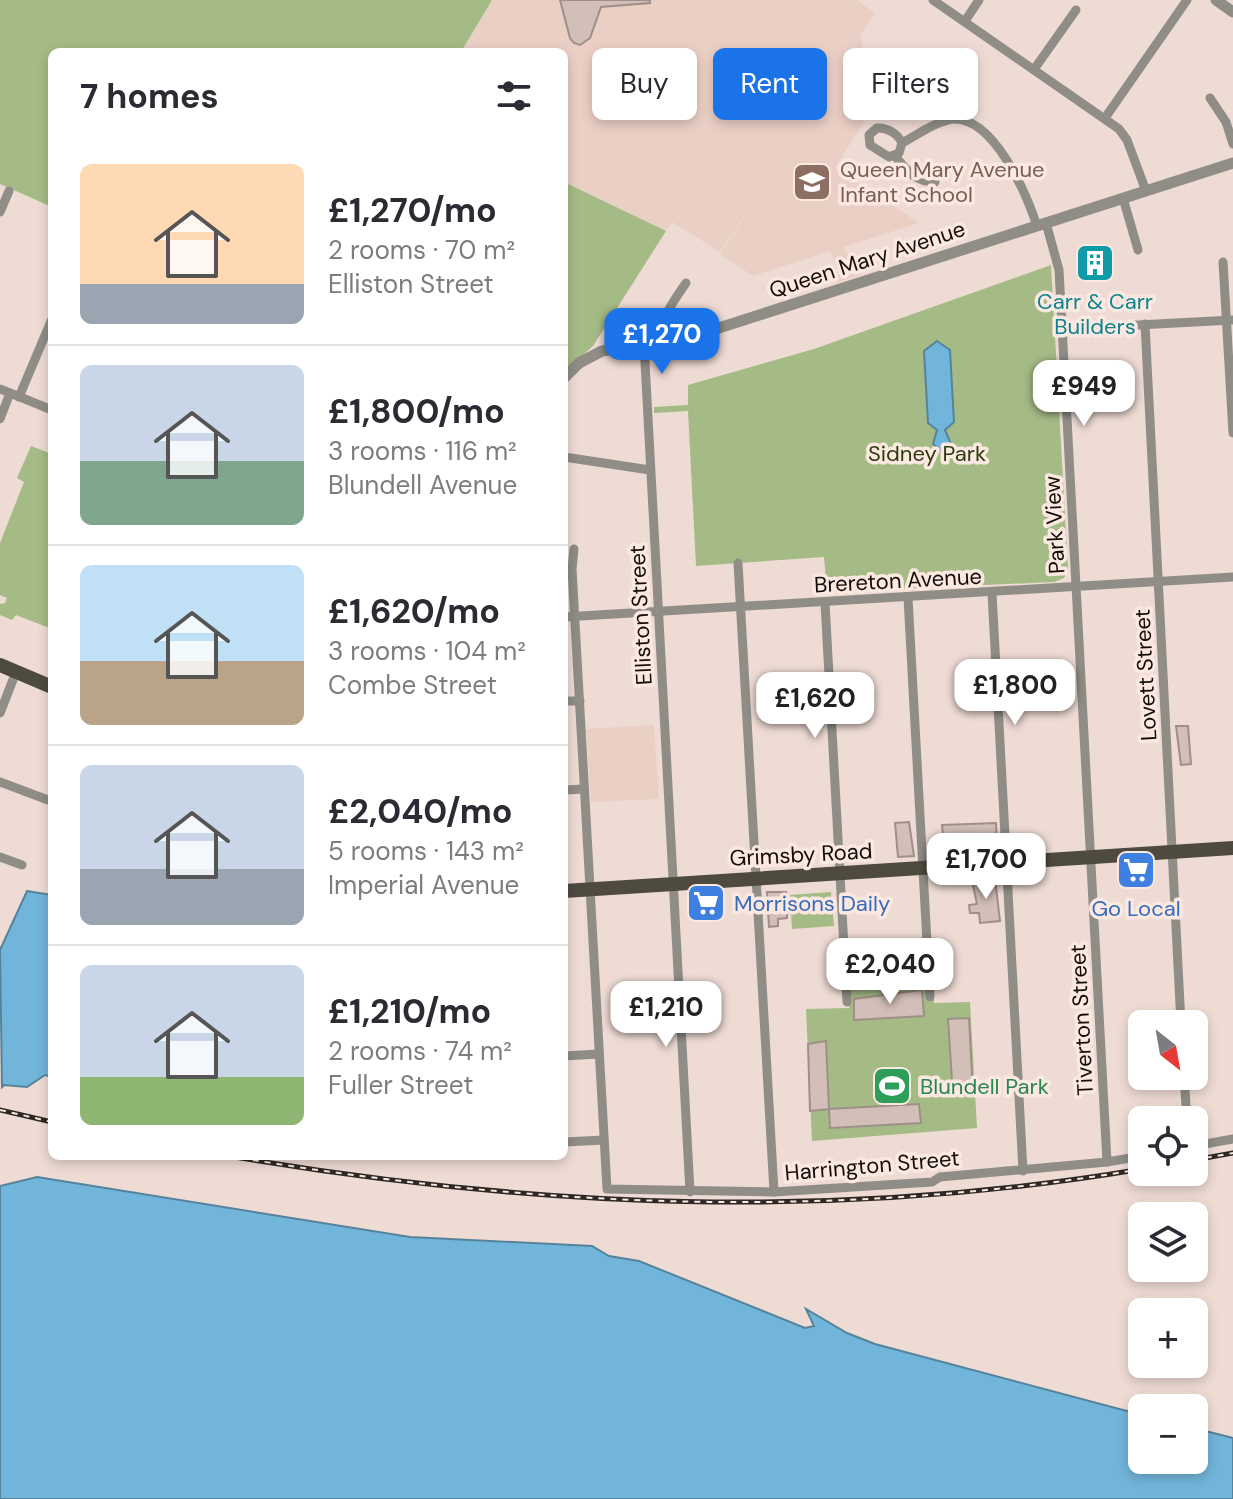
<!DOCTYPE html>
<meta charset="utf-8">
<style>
body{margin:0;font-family:"DM Sans",sans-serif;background:#f2f2f3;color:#2b2b33;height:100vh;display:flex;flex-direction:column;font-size:30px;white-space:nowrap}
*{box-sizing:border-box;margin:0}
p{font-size:26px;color:#7c7c81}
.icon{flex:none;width:44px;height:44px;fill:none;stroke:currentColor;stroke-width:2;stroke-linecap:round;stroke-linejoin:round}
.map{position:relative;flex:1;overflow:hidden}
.details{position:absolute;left:48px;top:48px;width:520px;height:1112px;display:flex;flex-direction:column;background:#fff;border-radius:12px;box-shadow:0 4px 12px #0003}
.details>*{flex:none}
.guide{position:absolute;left:592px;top:48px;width:520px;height:72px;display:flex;gap:16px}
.needle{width:52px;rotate:149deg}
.tools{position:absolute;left:1128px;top:1010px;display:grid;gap:16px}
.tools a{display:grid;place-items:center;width:80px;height:80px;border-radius:12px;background:#fff;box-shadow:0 4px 12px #0003;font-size:40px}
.price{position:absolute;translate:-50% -68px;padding:0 18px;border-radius:16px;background:#fff;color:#222;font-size:26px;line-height:52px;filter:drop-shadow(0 2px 4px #0008)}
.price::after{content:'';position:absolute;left:50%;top:48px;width:24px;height:18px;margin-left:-12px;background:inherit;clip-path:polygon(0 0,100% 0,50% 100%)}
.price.selected{background:#1a73e8;color:#fff}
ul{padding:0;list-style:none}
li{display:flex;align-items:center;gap:24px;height:200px;padding:0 32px}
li+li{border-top:2px solid #e1e1e2}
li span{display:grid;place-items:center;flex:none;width:224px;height:160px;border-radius:12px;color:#555}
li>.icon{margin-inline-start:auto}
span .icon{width:96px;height:96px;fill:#fffc;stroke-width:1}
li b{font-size:34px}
h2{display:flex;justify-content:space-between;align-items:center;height:96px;padding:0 32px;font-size:34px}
.chip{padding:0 28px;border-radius:12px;background:#fff;box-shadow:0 4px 12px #0003;font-size:28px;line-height:72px}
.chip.selected{background:#1a73e8;color:#fff}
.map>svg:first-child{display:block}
</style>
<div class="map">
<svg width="1233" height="1499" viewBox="0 0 1233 1499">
<rect width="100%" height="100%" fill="#eedbd4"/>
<g fill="#eacfc5">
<path d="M 492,0 L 857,0 L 875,13 L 860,35 L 874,106 L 835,168 L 919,223 L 844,247 L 852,268 L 861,275 L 835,283 L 839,273 L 830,251 L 753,276 L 720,254 L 794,140 L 720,252 L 672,222 L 666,231 L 564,182 L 564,52 L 461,52 Z"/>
<path d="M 654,725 L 659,799 L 591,802 L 586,729 Z"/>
</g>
<g fill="#a5bb85">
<path d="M 0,0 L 492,0 L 461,52 L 52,52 L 52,207 L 0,184 Z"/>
<path d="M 564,182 L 666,231 L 593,346 L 564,372 Z"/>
<path d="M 1051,265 L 1068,569 L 1064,578 L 1054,582 L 827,592 L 824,557 L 696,566 L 688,411 L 654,413 L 654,407 L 688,405 L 688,385 L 814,349 Z"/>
<path d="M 31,446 L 52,454 L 52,629 L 16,615 L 12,620 L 0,615 L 0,604 L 5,603 L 7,598 L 0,595 L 0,543 L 24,482 L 17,478 Z"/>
<path d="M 831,892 L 834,926 L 792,929 L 790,895 Z"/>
<path d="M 921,971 L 922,988 L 934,988 L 934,1003 L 970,1002 L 977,1128 L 812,1141 L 806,1009 L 849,1008 L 850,976 Z"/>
</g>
<g fill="#72b5da" stroke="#56839c" stroke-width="2">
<path d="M 937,341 L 950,350 L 954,422 L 945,430 L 951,444 L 942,451 L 933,444 L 937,430 L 928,423 L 924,351 Z"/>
<path d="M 27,891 L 52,895 L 52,1077 L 45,1075 L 27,1087 L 4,1085 L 2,1087 L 0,950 Z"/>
<path d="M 37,1177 L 410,1237 L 592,1246 L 609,1256 L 639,1261 L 805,1328 L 814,1326 L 806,1309 L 847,1333 L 875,1344 L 1142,1415 L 1142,1460 L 1194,1460 L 1194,1428 L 1233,1438 L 1233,1499 L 0,1499 L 0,1186 Z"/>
</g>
<g fill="#d1bfb8" stroke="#a08f88" stroke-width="2">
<path d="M 560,0 L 650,0 L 650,3 L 601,7 L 590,38 L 580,45 L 574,43 L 570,38 Z"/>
<path d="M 1176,726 L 1188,726 L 1191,764 L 1181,765 Z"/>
<path d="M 909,822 L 914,856 L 898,857 L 895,823 Z"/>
<path d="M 996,823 L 997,845 L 944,848 L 942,825 Z"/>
<path d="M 995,879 L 1000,921 L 980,923 L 979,913 L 970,913 L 969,905 L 977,904 L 972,881 Z"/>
<path d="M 767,892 L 786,892 L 787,901 L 790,901 L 791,913 L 787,913 L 787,918 L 778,919 L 778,926 L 769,927 Z"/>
<path d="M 922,990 L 924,1016 L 854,1020 L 854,999 Z"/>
<path d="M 969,1018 L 973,1094 L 953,1095 L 948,1019 Z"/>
<path d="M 826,1041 L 829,1109 L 810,1111 L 808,1044 Z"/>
<path d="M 919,1104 L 921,1123 L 830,1128 L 829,1109 Z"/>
</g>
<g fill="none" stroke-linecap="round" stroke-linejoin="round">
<g stroke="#8f8d86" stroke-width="9">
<path d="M 933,0 L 1119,129 L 1127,140 L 1146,191"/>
<path d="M 965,21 L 979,0"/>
<path d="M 897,64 C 910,87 934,96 945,121"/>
<path d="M 1035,68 L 1076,10"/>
<path d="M 1210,98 L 1226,122 L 1233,144"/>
<path d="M 1105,118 L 1187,0"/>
<path d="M 877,128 C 887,127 898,134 902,143 L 899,153 L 889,157 L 870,145 L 869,135 Z"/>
<path d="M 902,143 C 917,135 936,121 953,119 C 994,117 1026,193 1037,226"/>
<path d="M 895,156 C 907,171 915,182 935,182"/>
<path d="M 1123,198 L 1138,250"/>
<path d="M 0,212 L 9,191"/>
<path d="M 1046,223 L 1059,270 L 1107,1162"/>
<path d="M 1223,262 L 1233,433"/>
<path d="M 1145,324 L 1181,1024"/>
<path d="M 1062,329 L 1233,320"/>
<path d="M 661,342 C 660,318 673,302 686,283"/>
<path d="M 644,344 L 690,1192"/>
<path d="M 0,389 L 52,410"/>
<path d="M 19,397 L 52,319"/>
<path d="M 0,419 L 10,393"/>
<path d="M 564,457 L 650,470"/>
<path d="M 574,549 L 572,569 L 607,1189 L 774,1192 L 932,1182 L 940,1177 L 1107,1162 L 1142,1156"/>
<path d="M 738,563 L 774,1192"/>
<path d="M 992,593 L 1023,1171"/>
<path d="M 908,598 L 930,997"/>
<path d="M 825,603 L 847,1002"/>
<path d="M 564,617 L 1233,577"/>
<path d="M 564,701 L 580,701"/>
<path d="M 0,713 L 16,672"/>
<path d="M 0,782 L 48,800"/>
<path d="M 564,790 L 584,789"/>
<path d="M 0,857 L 22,865"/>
<path d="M 564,1056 L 599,1054"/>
<path d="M 1184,1076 L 1187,1120"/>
<path d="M 564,1142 L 604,1140"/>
<path d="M 1194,1146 L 1233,1139"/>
</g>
<g stroke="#8f8d86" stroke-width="11">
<path d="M 1216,0 L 1233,12"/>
<path d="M 564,378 L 579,363 L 602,351 L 697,335 L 1233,163"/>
</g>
<g stroke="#4e4a3f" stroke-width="14">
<path d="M 0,665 L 52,687"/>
<path d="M 564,891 L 1233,848"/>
</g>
<defs>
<g id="rail">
<path d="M 0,1110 L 52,1122"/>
<path d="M 229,1156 C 535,1208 834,1221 1142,1169"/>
<path d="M 1194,1160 L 1233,1153"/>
</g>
</defs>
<use href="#rail" stroke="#2f2724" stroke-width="5"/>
<use href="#rail" stroke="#fbe8e1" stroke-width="2" stroke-dasharray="6" stroke-linecap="butt"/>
</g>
<defs>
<symbol id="school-square" viewBox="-11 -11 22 22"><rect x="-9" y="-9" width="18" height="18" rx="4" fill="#8d6e63" stroke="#fbe8e1"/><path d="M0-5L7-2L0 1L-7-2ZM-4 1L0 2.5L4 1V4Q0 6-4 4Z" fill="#fff"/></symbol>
<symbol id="building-square" viewBox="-11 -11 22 22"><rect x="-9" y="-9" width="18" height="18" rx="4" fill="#0f9aa8" stroke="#fbe8e1"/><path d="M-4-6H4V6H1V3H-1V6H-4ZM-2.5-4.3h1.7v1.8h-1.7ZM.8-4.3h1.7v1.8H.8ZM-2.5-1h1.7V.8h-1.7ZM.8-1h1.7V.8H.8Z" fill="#fff"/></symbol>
<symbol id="supermarket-square" viewBox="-11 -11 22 22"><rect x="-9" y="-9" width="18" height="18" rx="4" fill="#3f7fe0" stroke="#fbe8e1"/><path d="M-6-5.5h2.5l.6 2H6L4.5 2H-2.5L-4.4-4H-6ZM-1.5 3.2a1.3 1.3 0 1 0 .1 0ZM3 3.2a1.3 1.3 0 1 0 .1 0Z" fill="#fff"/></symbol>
<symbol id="stadium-square" viewBox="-11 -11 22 22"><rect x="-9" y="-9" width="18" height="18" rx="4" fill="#2e9e5b" stroke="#fbe8e1"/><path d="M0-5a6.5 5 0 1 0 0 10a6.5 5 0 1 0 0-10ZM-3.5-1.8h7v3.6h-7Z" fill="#fff"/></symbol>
</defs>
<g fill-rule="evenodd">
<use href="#school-square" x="790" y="160" width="44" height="44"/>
<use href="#building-square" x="1073" y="241" width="44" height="44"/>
<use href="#supermarket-square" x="1114" y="848" width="44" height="44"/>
<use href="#supermarket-square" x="684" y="881" width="44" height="44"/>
<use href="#stadium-square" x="870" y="1064" width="44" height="44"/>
</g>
<g text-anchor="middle" stroke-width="7" stroke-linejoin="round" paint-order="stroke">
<g font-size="22" fill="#785e54" stroke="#fbe8e1" text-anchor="start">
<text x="840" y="177">Queen Mary Avenue<tspan x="840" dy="25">Infant School</tspan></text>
</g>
<g font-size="22" fill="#140e0b" stroke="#fbe8e1">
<text transform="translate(867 259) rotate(-18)" y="8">Queen Mary Avenue</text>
<text transform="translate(1054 525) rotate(-93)" y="8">Park View</text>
<text transform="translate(898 580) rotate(-3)" y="8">Brereton Avenue</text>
<text transform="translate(640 615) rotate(-93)" y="8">Elliston Street</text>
<text transform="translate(1145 675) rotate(-93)" y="8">Lovett Street</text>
<text transform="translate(801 854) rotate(-3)" y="8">Grimsby Road</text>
<text transform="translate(1081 1020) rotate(-93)" y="8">Tiverton Street</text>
<text transform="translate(872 1165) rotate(-5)" y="8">Harrington Street</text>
</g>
<g font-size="22" fill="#0d838f" stroke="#fbe8e1">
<text x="1095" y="309">Carr &amp; Carr<tspan x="1095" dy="25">Builders</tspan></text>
</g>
<g font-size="22" fill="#2c3b0e" stroke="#fbe8e1">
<text x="927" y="461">Sidney Park</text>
</g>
<g font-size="22" fill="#366cbe" stroke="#fbe8e1" text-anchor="start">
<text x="734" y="911">Morrisons Daily</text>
<text x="1136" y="916" text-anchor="middle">Go Local</text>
</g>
<g font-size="22" fill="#27864d" stroke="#fbe8e1" text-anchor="start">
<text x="920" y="1094">Blundell Park</text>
</g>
</g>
</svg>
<div class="tools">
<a><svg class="needle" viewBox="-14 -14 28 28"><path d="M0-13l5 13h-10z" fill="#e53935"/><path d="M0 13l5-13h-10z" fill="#7c7c81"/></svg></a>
<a><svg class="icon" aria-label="locate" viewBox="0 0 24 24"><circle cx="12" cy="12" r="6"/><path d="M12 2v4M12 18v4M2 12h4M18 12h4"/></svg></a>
<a><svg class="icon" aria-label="layers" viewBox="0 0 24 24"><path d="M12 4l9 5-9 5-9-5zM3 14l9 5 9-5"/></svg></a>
<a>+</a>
<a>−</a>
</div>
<b class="price selected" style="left:662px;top:376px">£1,270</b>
<b class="price" style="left:1084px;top:428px">£949</b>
<b class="price" style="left:1015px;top:727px">£1,800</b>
<b class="price" style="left:815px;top:740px">£1,620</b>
<b class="price" style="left:986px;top:901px">£1,700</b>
<b class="price" style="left:890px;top:1006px">£2,040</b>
<b class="price" style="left:666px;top:1049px">£1,210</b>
<div class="guide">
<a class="chip">Buy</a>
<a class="chip selected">Rent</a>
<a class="chip">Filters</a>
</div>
<section class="details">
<h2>7 homes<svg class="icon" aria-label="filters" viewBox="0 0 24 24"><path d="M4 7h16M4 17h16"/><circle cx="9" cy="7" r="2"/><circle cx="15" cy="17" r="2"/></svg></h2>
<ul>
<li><span style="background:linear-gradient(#ffd9b3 75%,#9aa5b1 0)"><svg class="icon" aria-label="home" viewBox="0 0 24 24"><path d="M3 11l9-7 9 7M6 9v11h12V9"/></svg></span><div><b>£1,270/mo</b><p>2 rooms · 70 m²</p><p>Elliston Street</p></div></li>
<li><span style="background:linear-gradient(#c9d6e8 60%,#7fa58c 0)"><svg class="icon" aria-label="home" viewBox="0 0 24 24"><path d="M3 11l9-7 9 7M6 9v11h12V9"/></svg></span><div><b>£1,800/mo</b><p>3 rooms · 116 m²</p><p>Blundell Avenue</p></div></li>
<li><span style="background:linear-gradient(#bfe0f5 60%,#b9a48a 0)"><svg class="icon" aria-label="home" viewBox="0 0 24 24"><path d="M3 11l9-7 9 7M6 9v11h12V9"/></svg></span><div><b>£1,620/mo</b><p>3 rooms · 104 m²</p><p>Combe Street</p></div></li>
<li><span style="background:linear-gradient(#c9d6e8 65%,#9aa5b1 0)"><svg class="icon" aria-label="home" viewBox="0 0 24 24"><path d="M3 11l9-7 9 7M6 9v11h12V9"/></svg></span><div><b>£2,040/mo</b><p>5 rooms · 143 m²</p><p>Imperial Avenue</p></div></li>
<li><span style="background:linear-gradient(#c9d6e8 70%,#8fb573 0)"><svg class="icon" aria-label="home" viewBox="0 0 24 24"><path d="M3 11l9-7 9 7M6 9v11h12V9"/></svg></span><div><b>£1,210/mo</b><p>2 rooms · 74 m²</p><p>Fuller Street</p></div></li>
</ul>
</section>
</div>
